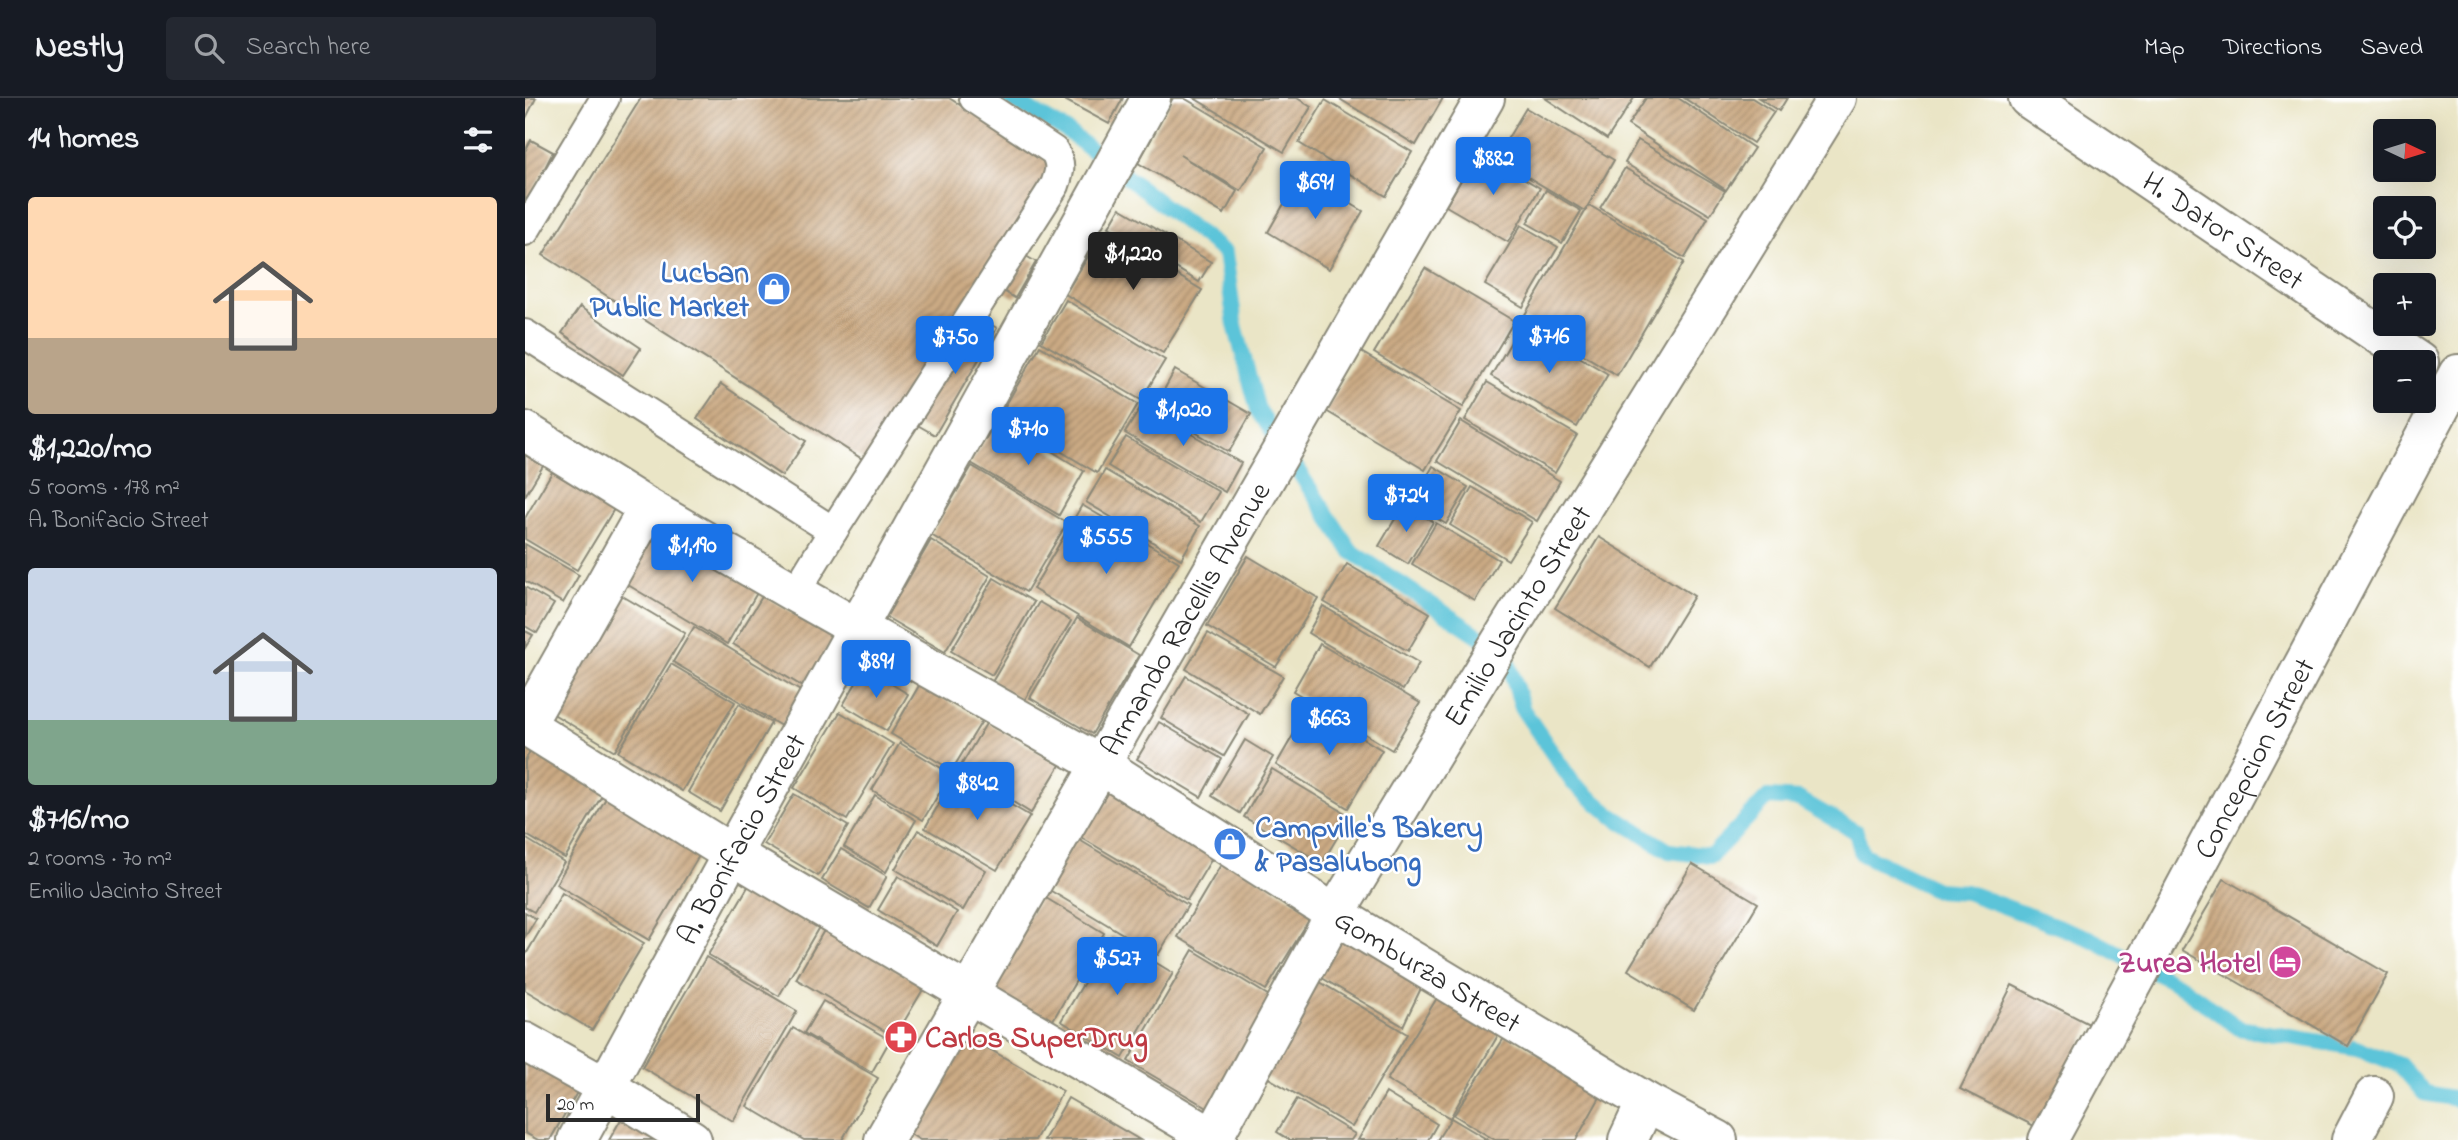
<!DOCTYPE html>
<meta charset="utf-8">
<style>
body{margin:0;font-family:"Indie Flower",sans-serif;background:#242831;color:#f1f3f6;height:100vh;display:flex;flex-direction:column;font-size:26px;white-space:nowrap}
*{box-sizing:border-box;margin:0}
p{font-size:23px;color:#9ea1a6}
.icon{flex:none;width:38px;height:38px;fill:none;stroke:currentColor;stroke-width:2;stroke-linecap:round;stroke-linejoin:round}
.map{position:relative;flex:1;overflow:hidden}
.side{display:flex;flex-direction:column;background:#171b24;width:525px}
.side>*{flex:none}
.needle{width:46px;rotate:94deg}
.buttons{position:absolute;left:1848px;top:21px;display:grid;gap:14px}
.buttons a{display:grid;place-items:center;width:63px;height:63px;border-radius:7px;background:#171b24;box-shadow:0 7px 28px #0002;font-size:35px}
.scale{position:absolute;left:21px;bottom:18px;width:154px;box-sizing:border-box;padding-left:7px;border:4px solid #2b2b2b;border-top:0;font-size:19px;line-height:24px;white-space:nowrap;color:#2b2b2b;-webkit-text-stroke:5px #fff;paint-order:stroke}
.price{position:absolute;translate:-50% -60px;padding:0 16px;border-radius:7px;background:#1a73e8;color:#fff;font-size:23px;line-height:46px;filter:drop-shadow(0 2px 4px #0008)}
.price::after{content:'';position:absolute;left:50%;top:42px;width:21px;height:16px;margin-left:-10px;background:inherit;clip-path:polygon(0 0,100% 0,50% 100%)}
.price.selected{background:#222;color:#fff}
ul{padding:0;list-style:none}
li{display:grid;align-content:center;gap:14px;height:371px;padding:0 28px}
li span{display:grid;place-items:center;height:217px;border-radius:7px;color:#555}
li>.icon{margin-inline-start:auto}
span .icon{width:126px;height:126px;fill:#fffc;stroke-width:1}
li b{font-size:30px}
h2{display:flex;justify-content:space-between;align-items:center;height:84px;padding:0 28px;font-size:30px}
header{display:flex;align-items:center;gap:42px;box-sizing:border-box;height:98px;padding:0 35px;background:#171b24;border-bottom:2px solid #363941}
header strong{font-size:33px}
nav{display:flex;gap:38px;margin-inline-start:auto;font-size:24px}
.search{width:490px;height:63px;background:#242831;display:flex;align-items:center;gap:18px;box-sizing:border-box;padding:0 24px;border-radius:7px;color:#9ea1a6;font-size:26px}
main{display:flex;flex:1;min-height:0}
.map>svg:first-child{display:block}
</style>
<header>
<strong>Nestly</strong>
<div class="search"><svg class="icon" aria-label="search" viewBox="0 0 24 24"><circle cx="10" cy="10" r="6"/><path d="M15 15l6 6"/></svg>Search here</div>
<nav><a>Map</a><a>Directions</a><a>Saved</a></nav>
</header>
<main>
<section class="side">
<h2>14 homes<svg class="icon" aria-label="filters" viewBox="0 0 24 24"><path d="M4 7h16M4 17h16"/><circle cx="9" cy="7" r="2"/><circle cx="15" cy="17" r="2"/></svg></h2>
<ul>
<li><span style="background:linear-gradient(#ffd9b3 65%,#b9a48a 0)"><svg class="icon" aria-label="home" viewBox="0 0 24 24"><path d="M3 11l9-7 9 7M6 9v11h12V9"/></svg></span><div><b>$1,220/mo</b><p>5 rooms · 178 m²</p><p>A. Bonifacio Street</p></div></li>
<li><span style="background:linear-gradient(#c9d6e8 70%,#7fa58c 0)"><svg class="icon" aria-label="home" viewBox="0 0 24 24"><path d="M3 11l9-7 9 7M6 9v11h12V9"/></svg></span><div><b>$716/mo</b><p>2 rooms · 70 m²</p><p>Emilio Jacinto Street</p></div></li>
</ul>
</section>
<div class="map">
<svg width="1933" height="1042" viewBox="0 0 1933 1042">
<defs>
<pattern id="building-hatch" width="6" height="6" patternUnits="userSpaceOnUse" patternTransform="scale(1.75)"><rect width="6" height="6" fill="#cbaa84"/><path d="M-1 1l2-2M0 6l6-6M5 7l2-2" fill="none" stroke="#a58b6c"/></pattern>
</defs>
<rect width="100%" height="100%" fill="#fff"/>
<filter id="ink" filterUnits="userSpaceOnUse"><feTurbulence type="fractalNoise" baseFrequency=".0143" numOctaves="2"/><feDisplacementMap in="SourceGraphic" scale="14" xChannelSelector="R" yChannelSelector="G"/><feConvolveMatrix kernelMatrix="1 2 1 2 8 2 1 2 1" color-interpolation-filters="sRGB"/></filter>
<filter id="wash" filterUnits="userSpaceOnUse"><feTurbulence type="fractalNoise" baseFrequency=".00686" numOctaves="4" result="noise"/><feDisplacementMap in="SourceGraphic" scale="28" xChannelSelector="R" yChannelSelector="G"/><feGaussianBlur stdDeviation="1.57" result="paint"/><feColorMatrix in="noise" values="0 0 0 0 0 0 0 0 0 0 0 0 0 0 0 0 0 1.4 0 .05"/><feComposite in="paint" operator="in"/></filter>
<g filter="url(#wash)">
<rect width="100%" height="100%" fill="#eae5c6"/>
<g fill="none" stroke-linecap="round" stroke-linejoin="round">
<path stroke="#5cc4d9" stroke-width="16" d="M 484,0 L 542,33 L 700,155 L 710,227 L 733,312 L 826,453 L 980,555 L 998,612 L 1048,685 L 1086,717 L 1144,753 L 1186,758 L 1243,699 L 1274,701 L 1331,734 L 1337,756 L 1411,792 L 1441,794 L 1564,840 L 1656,888 L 1714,930 L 1832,950 L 1875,967 L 1899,995 L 1933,1001"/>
</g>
<g id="blocks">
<g fill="url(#building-hatch)">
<path d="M 0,0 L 11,0 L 0,22 Z"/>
<path d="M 116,0 L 424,0 L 528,66 L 342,364 L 18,157 Z"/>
<path d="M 536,0 L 598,0 L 584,26 Z"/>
<path d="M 648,0 L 659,0 L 742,49 L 716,93 L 655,57 L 712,93 L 699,116 L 613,65 L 627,40 L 625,39 Z"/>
<path d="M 669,0 L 772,0 L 786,9 L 759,54 Z"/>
<path d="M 813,0 L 918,0 L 891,47 Z"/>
<path d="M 1020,0 L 1109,0 L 1082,41 Z"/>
<path d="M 1121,0 L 1153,0 L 1229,50 L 1201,92 L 1103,27 Z"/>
<path d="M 1159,0 L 1227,0 L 1249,14 L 1228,45 Z"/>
<path d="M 1234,0 L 1262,0 L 1254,13 Z"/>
<path d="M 800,2 L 887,54 L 861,98 L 774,45 Z"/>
<path d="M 1001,10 L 1089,62 L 1060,113 L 971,60 Z"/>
<path d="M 6,42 L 28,54 L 0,109 L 0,53 Z"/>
<path d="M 1113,42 L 1200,93 L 1185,117 L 1100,65 Z"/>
<path d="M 953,53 L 1015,90 L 983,144 L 921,108 Z"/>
<path d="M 1100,70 L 1183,120 L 1160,160 L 1075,110 Z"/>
<path d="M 776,76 L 838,113 L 804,171 L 743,134 Z"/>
<path d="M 1021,92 L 1056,113 L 1037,145 L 1002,125 Z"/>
<path d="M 1064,107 L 1159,164 L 1092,277 L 998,220 Z"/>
<path d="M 595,110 L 686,164 L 674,184 L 584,129 Z"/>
<path d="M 996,127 L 1033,149 L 998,209 L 960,187 Z"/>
<path d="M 579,133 L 677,192 L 638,255 L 540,196 Z"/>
<path d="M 491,152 L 511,164 L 490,200 L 470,188 Z"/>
<path d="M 900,170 L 989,223 L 938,309 L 849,255 Z"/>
<path d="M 541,202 L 640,262 L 616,302 L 516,244 Z"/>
<path d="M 55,209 L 116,250 L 98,277 L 37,235 Z"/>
<path d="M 451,218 L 472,230 L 410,337 L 389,325 Z"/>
<path d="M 997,225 L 1083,276 L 1052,329 L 966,278 Z"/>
<path d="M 515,248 L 613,306 L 572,375 L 475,317 Z"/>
<path d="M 836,254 L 936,313 L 900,372 L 801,313 Z"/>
<path d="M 650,272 L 726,316 L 704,354 L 629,310 Z"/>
<path d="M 962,284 L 1052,337 L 1030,375 L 940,322 Z"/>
<path d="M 196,286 L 281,343 L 257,378 L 172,321 Z"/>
<path d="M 617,307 L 716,365 L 700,394 L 600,335 Z"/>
<path d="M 473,320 L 559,373 L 534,417 L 446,365 Z"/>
<path d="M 936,323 L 1035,383 L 1012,423 L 912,363 Z"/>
<path d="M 601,339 L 694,394 L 676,424 L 583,368 Z"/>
<path d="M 0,357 L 18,368 L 0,398 Z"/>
<path d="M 447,368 L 542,425 L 501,494 L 406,437 Z"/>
<path d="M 908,368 L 943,389 L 921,426 L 887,406 Z"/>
<path d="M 580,372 L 675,428 L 656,461 L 561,404 Z"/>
<path d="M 27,374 L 89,411 L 52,472 L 0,441 L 0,420 Z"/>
<path d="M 947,389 L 1007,424 L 983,462 L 925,427 Z"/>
<path d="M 879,406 L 908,424 L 883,466 L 854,448 Z"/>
<path d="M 557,407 L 654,464 L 604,549 L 508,491 Z"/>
<path d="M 911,425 L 974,462 L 950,503 L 887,466 Z"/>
<path d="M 132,426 L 236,488 L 202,546 L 98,484 Z"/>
<path d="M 1074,439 L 1169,498 L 1125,569 L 1030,510 Z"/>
<path d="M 406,442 L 465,478 L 420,554 L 361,519 Z"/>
<path d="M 0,446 L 54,477 L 38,505 L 0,483 Z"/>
<path d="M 723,458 L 793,500 L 751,569 L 682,528 Z"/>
<path d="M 822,466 L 905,515 L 883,553 L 799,504 Z"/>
<path d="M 469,480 L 509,504 L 467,577 L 426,553 Z"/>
<path d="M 0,489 L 29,506 L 12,535 L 0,528 Z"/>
<path d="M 89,493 L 160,535 L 90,653 L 20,611 Z"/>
<path d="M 238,497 L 310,539 L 280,590 L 208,546 Z"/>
<path d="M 514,504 L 546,523 L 499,603 L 467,584 Z"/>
<path d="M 798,508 L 894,565 L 878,592 L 783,535 Z"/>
<path d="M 552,520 L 614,557 L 567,636 L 505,600 Z"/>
<path d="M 169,529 L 277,594 L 256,628 L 148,564 Z"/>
<path d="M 0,533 L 8,537 L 0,550 Z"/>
<path d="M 683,535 L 758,578 L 735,616 L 661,571 Z"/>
<path d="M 795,546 L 895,605 L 867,652 L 768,593 Z"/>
<path d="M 146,566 L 210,604 L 157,693 L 93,654 Z"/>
<path d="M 340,570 L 383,596 L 362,633 L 318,607 Z"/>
<path d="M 661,578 L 724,616 L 699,658 L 636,620 Z"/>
<path d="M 395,586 L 457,623 L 427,672 L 366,636 Z"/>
<path d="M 214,606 L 246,625 L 195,713 L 163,694 Z"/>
<path d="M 785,608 L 857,652 L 823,710 L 751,667 Z"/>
<path d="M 315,614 L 368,646 L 322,722 L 269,690 Z"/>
<path d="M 462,624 L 535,667 L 506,715 L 434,671 Z"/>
<path d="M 634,624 L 697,661 L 676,699 L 612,661 Z"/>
<path d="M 720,642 L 748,659 L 715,715 L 687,698 Z"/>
<path d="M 375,645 L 426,676 L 398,722 L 347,692 Z"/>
<path d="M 6,651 L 79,694 L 40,760 L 0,736 L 0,663 Z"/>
<path d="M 747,671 L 825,718 L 797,765 L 719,719 Z"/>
<path d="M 432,675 L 505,718 L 472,772 L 400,730 Z"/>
<path d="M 585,681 L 695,747 L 662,802 L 552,737 Z"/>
<path d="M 84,695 L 178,751 L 124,842 L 31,786 Z"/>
<path d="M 269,696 L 323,728 L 293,778 L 239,746 Z"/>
<path d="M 350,697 L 391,722 L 361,774 L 319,749 Z"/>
<path d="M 393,732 L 461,772 L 438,812 L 370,771 Z"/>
<path d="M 0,740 L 39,764 L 9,814 L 0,809 Z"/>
<path d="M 551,740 L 663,807 L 633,857 L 521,790 Z"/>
<path d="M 316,751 L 362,778 L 344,810 L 297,782 Z"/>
<path d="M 700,760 L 789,814 L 741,892 L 653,839 Z"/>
<path d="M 1167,766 L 1233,805 L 1169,912 L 1103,872 Z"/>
<path d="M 373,778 L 432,814 L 412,848 L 353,812 Z"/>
<path d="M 1699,781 L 1863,876 L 1823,948 L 1657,852 Z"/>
<path d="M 224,787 L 294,829 L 254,898 L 183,857 Z"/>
<path d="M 37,795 L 119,845 L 67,932 L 0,892 L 0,858 Z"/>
<path d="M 516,797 L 579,835 L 525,927 L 462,889 Z"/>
<path d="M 0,814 L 11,821 L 0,839 Z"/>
<path d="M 301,829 L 400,888 L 370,939 L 271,881 Z"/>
<path d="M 819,831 L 899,884 L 878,928 L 792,877 Z"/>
<path d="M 587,838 L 648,875 L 598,960 L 536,923 Z"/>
<path d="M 668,852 L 756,905 L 691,1015 L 603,963 Z"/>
<path d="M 181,859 L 272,913 L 208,1023 L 117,969 Z"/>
<path d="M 790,881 L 882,936 L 827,1029 L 735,975 Z"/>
<path d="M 1487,887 L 1566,927 L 1515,1031 L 1435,991 Z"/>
<path d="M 918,890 L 979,927 L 925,1020 L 862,982 Z"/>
<path d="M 298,903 L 365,942 L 347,974 L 279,935 Z"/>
<path d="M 268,930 L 353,980 L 317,1042 L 279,1042 L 222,1008 Z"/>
<path d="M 438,936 L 538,993 L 510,1042 L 395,1042 L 382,1034 Z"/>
<path d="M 981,937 L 1079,992 L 1051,1042 L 970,1042 L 929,1017 Z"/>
<path d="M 0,948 L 59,982 L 25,1042 L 13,1042 L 0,1035 Z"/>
<path d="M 861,995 L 912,1026 L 903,1042 L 833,1042 Z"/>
<path d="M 543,1000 L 615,1042 L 519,1042 Z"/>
<path d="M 772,1001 L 830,1036 L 826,1042 L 765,1042 L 752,1034 Z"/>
<path d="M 105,1006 L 165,1042 L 84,1042 Z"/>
<path d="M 926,1020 L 963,1042 L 912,1042 Z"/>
</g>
</g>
</g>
<g filter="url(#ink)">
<use href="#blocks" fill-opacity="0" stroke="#8a8878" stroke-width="2"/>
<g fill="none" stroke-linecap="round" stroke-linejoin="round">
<defs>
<g id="lane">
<path d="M 0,133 L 80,0"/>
<path d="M 0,236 L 308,433"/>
<path d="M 270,495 L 308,433 L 530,87 C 535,73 537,66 529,53 L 449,0"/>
</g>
<g id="street">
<path id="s1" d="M 1503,0 L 1894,264"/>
<path id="s2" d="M 0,333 L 123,410 L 270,495 L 576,667 L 810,816 L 1121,1004 L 1193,1042"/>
<path d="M 0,627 L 207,756 L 692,1042"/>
<path d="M 0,628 L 123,410"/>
<path d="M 0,944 L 81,989 L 167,1042"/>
<path id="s3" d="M 52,1042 L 207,756 L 626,0"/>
<path id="s4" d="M 687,1042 L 810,816 L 984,530 L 1312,0"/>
<path d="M 1103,1042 L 1121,1004"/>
<path id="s5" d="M 1523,1042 L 1654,801 L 1933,276"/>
<path d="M 1826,1042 L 1849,998"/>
</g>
<g id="secondary">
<path id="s6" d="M 359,1042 L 960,0"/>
</g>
</defs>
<use href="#lane" stroke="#8a8878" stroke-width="32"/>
<use href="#street" stroke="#8a8878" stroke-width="42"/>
<use href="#secondary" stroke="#8a8878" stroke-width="42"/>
<use href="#lane" stroke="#fff" stroke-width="28"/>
<use href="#street" stroke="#fff" stroke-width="38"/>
<use href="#secondary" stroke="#fff" stroke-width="38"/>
</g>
</g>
<defs>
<symbol id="shop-disc" viewBox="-11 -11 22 22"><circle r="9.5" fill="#3f7fe0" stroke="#fff"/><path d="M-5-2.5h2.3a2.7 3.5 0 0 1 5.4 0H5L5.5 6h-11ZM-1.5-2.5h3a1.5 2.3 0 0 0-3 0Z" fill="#fff"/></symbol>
<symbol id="hotel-disc" viewBox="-11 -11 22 22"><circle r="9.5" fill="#d1479c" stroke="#fff"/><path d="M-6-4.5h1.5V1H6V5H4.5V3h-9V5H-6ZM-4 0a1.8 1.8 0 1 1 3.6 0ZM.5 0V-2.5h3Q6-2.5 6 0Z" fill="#fff"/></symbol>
<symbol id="pharmacy-disc" viewBox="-11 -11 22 22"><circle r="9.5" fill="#e0444e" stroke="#fff"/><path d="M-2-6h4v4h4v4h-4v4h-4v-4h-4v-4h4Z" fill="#fff"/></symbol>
</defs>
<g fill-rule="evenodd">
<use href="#shop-disc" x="230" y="172" width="38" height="38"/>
<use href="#shop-disc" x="686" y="727" width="38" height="38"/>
<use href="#hotel-disc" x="1741" y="845" width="38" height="38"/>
<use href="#pharmacy-disc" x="357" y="920" width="38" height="38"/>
</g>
<g text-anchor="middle" stroke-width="5" stroke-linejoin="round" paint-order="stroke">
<g font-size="30" fill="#2b2b2b" stroke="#fff">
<text dy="10" stroke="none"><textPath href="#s1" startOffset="236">H. Dator Street</textPath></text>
<text dy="10" stroke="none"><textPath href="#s4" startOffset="607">Emilio Jacinto Street</textPath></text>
<text dy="10" stroke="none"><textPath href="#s6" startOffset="602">Armando Racellis Avenue</textPath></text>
<text dy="10" stroke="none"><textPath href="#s5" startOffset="434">Concepcion Street</textPath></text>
<text dy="10" stroke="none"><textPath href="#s3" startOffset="343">A. Bonifacio Street</textPath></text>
<text dy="10" stroke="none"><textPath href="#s2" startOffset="1052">Gomburza Street</textPath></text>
</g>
<g font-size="30" font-weight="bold" fill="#366cbe" stroke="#fff" text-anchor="end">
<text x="224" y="184">Lucban<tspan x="224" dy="34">Public Market</tspan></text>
<text x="730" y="739" text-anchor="start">Campville's Bakery<tspan x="730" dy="34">&amp; Pasalubong</tspan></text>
</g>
<g font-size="30" font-weight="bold" fill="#b23c85" stroke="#fff" text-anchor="end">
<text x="1736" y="874">Zurea Hotel</text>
</g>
<g font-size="30" font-weight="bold" fill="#be3a42" stroke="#fff" text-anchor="start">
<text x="400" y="949">Carlos SuperDrug</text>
</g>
</g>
</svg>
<div class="buttons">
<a><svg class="needle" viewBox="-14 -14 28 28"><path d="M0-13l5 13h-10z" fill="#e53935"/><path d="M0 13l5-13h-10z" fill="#9ea1a6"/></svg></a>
<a><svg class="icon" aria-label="locate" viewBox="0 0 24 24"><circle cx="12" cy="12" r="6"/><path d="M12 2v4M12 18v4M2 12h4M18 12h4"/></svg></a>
<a>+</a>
<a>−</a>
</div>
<div class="scale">20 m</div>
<b class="price" style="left:968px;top:99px">$882</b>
<b class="price" style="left:790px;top:123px">$691</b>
<b class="price selected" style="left:608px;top:194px">$1,220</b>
<b class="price" style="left:1024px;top:277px">$716</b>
<b class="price" style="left:430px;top:278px">$750</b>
<b class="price" style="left:658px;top:350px">$1,020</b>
<b class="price" style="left:503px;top:369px">$710</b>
<b class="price" style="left:881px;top:436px">$724</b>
<b class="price" style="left:581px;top:478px">$555</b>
<b class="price" style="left:167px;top:486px">$1,190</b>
<b class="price" style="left:351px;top:602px">$891</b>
<b class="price" style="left:804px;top:659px">$663</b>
<b class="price" style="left:452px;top:724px">$842</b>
<b class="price" style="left:592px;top:899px">$527</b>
</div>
</main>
